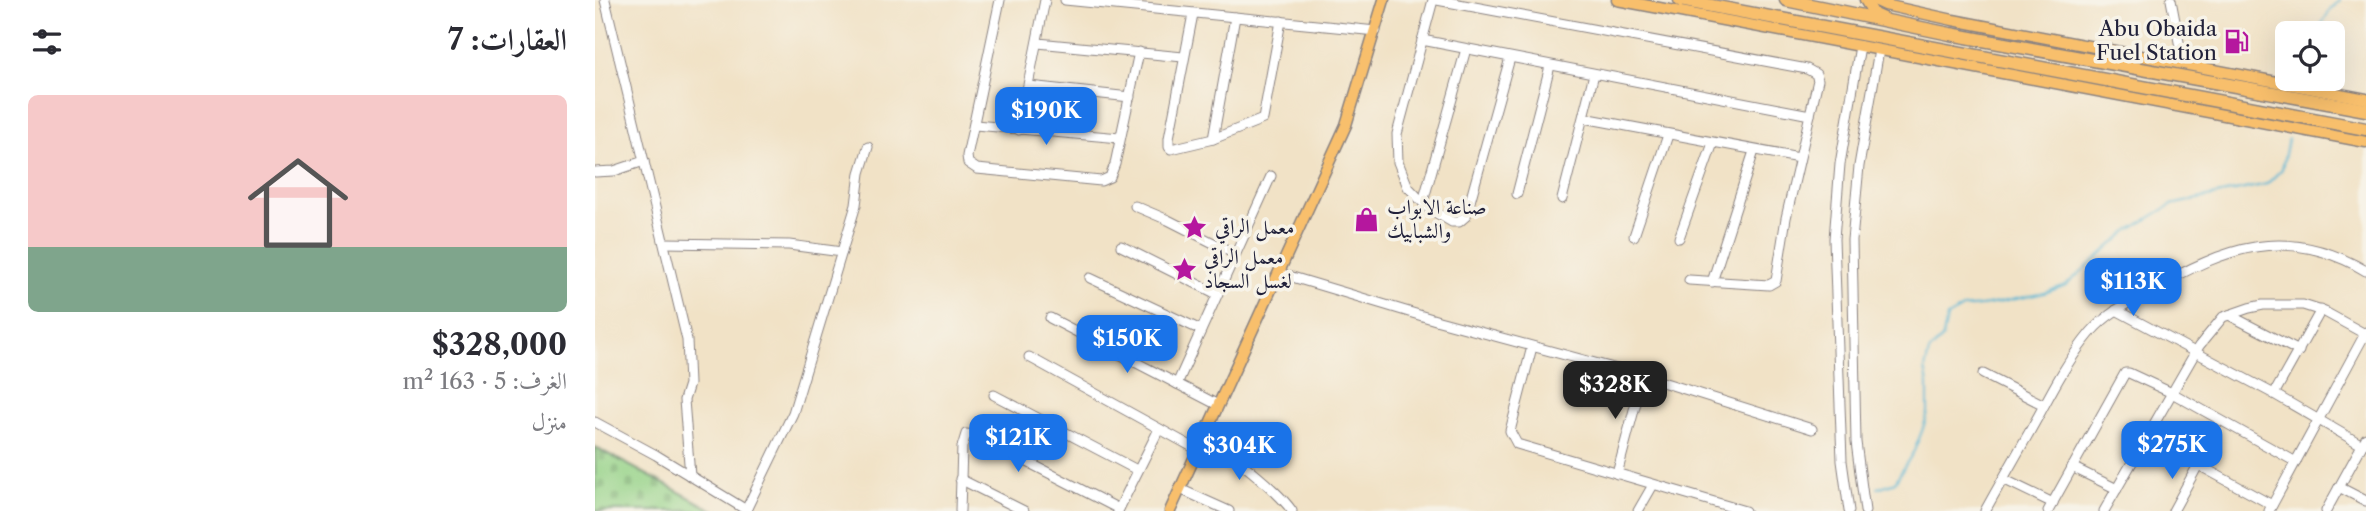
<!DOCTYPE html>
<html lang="ar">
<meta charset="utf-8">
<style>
body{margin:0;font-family:"Libre Caslon Text",Amiri,serif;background:#f2f2f3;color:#2b2b33;direction:rtl;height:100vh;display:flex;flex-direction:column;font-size:26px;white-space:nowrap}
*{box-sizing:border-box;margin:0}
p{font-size:23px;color:#7c7c81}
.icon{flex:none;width:38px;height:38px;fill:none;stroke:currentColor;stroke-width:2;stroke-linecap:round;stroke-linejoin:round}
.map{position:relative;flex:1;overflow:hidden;direction:ltr}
.panel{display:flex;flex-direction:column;background:#fff;width:595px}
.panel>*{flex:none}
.buttons{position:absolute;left:1680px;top:21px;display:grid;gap:14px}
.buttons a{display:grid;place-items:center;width:70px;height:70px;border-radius:10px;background:#fff;box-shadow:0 7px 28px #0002;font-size:35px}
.price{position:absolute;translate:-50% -60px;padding:0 16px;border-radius:14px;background:#1a73e8;color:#fff;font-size:23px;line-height:46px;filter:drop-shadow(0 2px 4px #0008)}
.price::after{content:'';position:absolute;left:50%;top:42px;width:21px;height:16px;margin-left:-10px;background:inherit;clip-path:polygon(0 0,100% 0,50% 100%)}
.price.on{background:#222;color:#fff}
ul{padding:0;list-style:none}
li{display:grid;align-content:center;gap:14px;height:371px;padding:0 28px}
li span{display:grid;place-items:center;height:217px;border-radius:10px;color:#555}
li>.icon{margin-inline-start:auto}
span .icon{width:126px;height:126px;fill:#fffc;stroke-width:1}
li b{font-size:30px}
h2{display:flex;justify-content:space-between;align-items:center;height:84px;padding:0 28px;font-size:30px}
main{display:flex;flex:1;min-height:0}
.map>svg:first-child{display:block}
</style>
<main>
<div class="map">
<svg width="1771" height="511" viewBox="0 0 1771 511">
<defs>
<pattern id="cemetery-stones" width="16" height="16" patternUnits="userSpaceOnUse" patternTransform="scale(1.75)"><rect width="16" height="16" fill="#96d389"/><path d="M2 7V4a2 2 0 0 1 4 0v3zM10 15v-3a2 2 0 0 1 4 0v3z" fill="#81b577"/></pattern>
</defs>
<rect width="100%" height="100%" fill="#f7f3e8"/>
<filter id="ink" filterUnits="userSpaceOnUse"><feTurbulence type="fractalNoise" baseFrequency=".0143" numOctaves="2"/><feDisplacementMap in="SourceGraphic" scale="14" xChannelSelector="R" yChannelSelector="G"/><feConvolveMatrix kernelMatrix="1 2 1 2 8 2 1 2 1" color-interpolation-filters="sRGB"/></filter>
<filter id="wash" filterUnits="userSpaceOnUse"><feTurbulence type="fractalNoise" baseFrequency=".00686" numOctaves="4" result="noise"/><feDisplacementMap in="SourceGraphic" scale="28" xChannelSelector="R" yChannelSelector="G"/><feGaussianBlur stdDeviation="1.57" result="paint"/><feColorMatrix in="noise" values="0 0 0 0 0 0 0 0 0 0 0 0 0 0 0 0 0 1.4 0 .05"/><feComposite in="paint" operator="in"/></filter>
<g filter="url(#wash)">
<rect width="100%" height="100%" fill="#f1e2c6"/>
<path fill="url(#cemetery-stones)" stroke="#5c7a62" stroke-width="2" d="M 0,447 L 120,511 L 0,511 Z"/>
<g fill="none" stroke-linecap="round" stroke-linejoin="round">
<g stroke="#55b5d4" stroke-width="2">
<path d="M 1721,33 L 1736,9 L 1745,0"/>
<path d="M 1283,488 L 1300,482 L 1319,451 L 1327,431 L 1333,413 L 1333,384 L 1330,369 L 1334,352 L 1348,337 L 1352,317 L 1368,308 L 1393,305 L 1449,293 L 1471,285 L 1533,231 L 1576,205 L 1672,184 L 1687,169 L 1693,139"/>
</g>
</g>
</g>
<g filter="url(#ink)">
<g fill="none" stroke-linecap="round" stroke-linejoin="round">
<defs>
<g id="minor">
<path d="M 10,0 L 92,340 L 94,384 L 89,400 L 95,476"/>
<path d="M 405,0 L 372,156 L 373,163 L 382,169 L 506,181 L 515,177 L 520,164 L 544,52"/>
<path d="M 470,0 L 781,31"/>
<path d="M 838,0 L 802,134 L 803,162 L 813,187 L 833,208 L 857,222 L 864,222 L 871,216 L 915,58"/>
<path d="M 842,0 L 1212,69 L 1221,74 L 1223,80 L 1191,218 L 1181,281 L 1174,285 L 1094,280"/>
<path d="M 1576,0 L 1588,63"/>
<path d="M 598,14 L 574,138 L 574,147 L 576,149 L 618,139 L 668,119 L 686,21"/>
<path d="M 827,40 L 1215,115"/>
<path d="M 443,43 L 588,57"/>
<path d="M 434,86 L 535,97"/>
<path d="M 989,118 L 1204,158"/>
<path d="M 380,125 L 525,138"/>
<path d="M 424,130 L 450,0"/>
<path d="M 618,139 L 640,17"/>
<path d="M 0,172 L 19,171 L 49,161"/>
<path d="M 922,194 L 955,66"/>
<path d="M 967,199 L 999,74"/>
<path d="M 828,202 L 871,49"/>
<path d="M 540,206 L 573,220 L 640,254"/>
<path d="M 1039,236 L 1073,135"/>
<path d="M 1084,238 L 1118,143"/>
<path d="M 70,243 L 194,245 L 247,252"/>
<path d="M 526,246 L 622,294"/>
<path d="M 684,273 L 844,321 L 1048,376 L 1217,429"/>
<path d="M 495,278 L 606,330"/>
<path d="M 1117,282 L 1159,151"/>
<path d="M 1521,310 L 1679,394 L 1767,445"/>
<path d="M 1634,315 L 1704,351"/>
<path d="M 455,318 L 623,405"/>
<path d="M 937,347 L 915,431 L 922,444 L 1150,511"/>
<path d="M 434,357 L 603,450"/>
<path d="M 1388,374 L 1449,405"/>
<path d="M 582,384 L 676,176"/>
<path d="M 1679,394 L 1726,310"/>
<path d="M 399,395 L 542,470"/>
<path d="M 0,422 L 61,455 L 153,511"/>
<path d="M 610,436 C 633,452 682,489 697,511"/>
<path d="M 1552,437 L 1677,505"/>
<path d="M 1477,467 L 1522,489"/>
<path d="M 1022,474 L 1048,376"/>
<path d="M 365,479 L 429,511"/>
<path d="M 1408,479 L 1458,503"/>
<path d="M 1744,487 L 1771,501"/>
<path d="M 585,489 L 634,511"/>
<path d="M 151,510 L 198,413 L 261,205 L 265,173 L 273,147"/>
<path d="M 365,511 L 367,447 L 371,434 L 380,435 L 524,509"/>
<path d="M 523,511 L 564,429"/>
<path d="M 1043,511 L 1058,485"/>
<path d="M 1254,511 L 1247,461 L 1239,239 L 1245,164 L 1265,46"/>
<path d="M 1270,511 L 1261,442 L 1257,240 L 1264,166 L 1284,50"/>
<path d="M 1390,511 C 1408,478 1427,446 1445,413 C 1460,385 1475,357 1496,332 C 1512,313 1535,302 1556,290 C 1631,247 1691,224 1771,271"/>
<path d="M 1453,511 L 1530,373 L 1534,373 L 1577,393 L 1701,462"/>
<path d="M 1509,511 L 1604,346 L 1628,317 L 1654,308 L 1668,305 L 1708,305 L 1730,312 L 1770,334"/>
<path d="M 1578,511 L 1603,465"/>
<path d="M 1674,511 L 1771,332"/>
<path d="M 1731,511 L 1771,438"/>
</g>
<g id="major">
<path d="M 1022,0 L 1771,142"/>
<path d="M 1270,0 L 1279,14 L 1288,18"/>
<path d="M 1279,0 L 1290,5 L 1358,20 L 1771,99"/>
<path d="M 575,511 L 751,125 L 789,0"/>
</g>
<g id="highway">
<path d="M 1085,0 L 1771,129"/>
<path d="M 1191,0 L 1355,34 L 1771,110"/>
</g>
</defs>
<use href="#minor" stroke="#8a8280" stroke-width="11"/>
<use href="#major" stroke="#8a8280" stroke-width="13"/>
<use href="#highway" stroke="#8a8280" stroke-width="15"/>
<use href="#minor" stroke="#fff" stroke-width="9"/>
<use href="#major" stroke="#f8bf6c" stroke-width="10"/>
<use href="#highway" stroke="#f8bf6c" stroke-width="12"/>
</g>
</g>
<defs>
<symbol id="fuel-bare" viewBox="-9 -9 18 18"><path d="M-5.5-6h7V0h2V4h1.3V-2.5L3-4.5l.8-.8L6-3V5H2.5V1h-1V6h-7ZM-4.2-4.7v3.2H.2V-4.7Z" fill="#b5179e" stroke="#f7f3e8" stroke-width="2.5" paint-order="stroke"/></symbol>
<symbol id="shop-bare" viewBox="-9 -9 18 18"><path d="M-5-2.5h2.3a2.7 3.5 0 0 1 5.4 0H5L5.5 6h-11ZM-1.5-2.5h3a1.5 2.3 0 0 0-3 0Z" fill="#b5179e" stroke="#f7f3e8" stroke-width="2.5" paint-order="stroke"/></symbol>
<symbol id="sight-bare" viewBox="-9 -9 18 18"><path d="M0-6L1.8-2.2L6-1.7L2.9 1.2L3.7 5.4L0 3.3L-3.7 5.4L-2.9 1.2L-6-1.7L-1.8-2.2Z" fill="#b5179e" stroke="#f7f3e8" stroke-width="2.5" paint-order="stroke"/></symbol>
</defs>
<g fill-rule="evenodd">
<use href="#fuel-bare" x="1624" y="24" width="35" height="35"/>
<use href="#shop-bare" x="754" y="202" width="35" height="35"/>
<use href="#sight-bare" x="582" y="210" width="35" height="35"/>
<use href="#sight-bare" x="572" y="252" width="35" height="35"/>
</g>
<g text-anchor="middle" stroke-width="7" stroke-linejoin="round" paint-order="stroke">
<g font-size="21" fill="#22223b" stroke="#f7f3e8" text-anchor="start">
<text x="1622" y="36" text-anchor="end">Abu Obaida<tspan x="1622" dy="24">Fuel Station</tspan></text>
<text x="792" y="214">صناعة الابواب<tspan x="792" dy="24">والشبابيك</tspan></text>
<text x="620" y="234">معمل الراقي</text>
<text x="609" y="264">معمل الراقي<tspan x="609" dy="24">لغسل السجاد</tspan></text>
</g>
</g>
</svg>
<div class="buttons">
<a><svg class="icon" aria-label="locate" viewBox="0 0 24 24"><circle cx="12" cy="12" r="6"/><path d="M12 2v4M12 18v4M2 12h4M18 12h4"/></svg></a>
</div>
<b class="price" style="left:451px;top:147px">$190K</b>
<b class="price" style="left:1538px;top:318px">$113K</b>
<b class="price" style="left:532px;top:375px">$150K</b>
<b class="price on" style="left:1020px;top:421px">$328K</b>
<b class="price" style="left:423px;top:474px">$121K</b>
<b class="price" style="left:1577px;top:481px">$275K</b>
<b class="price" style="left:644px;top:482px">$304K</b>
</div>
<section class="panel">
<h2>العقارات: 7<svg class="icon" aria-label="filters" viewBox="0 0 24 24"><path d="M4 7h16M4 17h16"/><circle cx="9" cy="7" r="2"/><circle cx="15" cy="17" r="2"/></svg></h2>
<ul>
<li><span style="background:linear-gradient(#f6c9c9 70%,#7fa58c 0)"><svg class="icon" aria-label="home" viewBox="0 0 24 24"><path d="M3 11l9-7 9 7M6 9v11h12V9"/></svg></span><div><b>$328,000</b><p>الغرف: 5 · 163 m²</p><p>منزل</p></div></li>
</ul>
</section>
</main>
